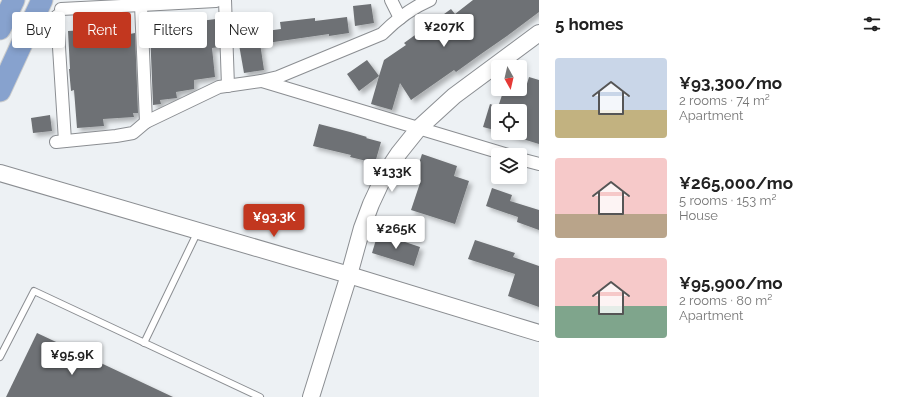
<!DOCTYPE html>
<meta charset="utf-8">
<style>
body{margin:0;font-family:Raleway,sans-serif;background:#f6f6f6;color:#222;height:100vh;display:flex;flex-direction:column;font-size:15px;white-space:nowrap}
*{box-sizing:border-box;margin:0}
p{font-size:13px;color:#767676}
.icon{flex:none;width:22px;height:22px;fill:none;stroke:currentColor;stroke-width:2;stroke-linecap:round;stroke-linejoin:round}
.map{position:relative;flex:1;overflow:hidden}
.sheet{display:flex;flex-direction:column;background:#fff;width:360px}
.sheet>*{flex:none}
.top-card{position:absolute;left:12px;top:12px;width:380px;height:36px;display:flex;gap:8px}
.needle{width:26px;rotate:172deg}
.controls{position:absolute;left:491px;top:60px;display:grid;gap:8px}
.controls a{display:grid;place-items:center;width:36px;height:36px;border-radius:4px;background:#fff;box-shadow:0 2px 6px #0003;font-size:20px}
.price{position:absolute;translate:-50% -34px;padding:0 9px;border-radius:4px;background:#fff;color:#222;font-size:13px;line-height:26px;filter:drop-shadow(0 1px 2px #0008)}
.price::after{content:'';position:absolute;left:50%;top:24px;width:12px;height:9px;margin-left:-6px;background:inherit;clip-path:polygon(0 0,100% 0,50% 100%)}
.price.selected{background:#c2371f;color:#fff}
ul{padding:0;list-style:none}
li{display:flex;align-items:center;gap:12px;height:100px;padding:0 16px}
li span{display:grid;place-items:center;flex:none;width:112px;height:80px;border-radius:4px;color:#555}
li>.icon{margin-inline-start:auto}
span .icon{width:48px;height:48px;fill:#fffc;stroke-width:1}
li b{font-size:17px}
h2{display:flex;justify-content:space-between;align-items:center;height:48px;padding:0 16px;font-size:17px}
.pill{padding:0 14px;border-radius:4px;background:#fff;box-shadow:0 2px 6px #0003;font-size:14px;line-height:36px}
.pill.selected{background:#c2371f;color:#fff}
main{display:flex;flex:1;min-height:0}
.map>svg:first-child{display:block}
</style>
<main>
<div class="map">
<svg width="539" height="397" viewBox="0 0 539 397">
<defs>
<filter id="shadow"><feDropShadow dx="3.5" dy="3.5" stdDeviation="2" flood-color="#0004"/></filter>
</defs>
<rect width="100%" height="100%" fill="#edf1f4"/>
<g fill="#6e7174" filter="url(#shadow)">
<path d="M 473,0 L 539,0 L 539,12 L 507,36 L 481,54 L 456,72 L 454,70 L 411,100 L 400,83 L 392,110 L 371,104 L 379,76 L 359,91 L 347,74 L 367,60 L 379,76 L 384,60 L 406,45 L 404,43 L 451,9 L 455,14 Z"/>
<path d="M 371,4 L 374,23 L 355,26 L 353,6 Z"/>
<path d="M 347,17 L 349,33 L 329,36 L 329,34 L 260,44 L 259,32 L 281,29 L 280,22 L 315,18 L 315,21 Z"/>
<path d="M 216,19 L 219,35 L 219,47 L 212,48 L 215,77 L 194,80 L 194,89 L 176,92 L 177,98 L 160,100 L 161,104 L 153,105 L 150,31 L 193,25 L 192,22 Z"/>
<path d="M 102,29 L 103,34 L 129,31 L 130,34 L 135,33 L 138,113 L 133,113 L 134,117 L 103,119 L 104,126 L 77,128 L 74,90 L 71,91 L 69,69 L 70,69 L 68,31 Z"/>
<path d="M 259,36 L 264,70 L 244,73 L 238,39 Z"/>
<path d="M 529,77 L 539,80 L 539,144 L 503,133 L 520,133 L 520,111 L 498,111 L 498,131 L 483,127 L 490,104 L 498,107 L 504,89 L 520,89 L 520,86 L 526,87 Z"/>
<path d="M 50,115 L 52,131 L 33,133 L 31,118 Z"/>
<path d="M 319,124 L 350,132 L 367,137 L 366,138 L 381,142 L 375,163 L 350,157 L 351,155 L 313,146 Z"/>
<path d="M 422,154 L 457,166 L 454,176 L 469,181 L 455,224 L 411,210 L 421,180 L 414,178 Z"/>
<path d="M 492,188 L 512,195 L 510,201 L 539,210 L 539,230 L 517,222 L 518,217 L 486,206 Z"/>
<path d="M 378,233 L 420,247 L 414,266 L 372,253 Z"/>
<path d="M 475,240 L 515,253 L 513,257 L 539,266 L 539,307 L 508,296 L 515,274 L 468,259 Z"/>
<path d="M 37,333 L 173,397 L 6,397 Z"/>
</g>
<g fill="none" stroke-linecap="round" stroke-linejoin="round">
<defs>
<g id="service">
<path d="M 144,343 L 198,231"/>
<path d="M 0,357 L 34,291 L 260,397"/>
</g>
<g id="minor">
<path d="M 225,0 L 228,86"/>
<path d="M 391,0 L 400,18"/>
<path d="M 61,9 L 141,5 L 141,0"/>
<path d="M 57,16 L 65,141"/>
<path d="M 262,81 L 508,155"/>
<path d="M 146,122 L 141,5 L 216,1 L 218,0"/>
<path d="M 56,142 L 116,136 L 133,133 L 146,122 L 219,87 L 261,81 L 278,77 L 382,34 C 397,19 411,8 430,0"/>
<path d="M 520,159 L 539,164"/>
</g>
<g id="tertiary">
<path d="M 0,173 L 349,275 L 539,333"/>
<path d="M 311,397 L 349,275 L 362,228 L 371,204 L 385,174 L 399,153 L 419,128 L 454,96 L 539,33"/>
</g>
<g id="trunk">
<path d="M 0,29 L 14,0"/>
<path d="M 0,91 L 42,0"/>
</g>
</defs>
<use href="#service" stroke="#8b8e92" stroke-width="8"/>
<use href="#minor" stroke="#8b8e92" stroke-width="14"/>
<use href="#tertiary" stroke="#8b8e92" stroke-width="18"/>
<use href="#trunk" stroke="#cbcccc" stroke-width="23"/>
<use href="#service" stroke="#fff" stroke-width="6"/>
<use href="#minor" stroke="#fff" stroke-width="12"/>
<use href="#tertiary" stroke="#fff" stroke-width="16"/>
<use href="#trunk" stroke="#87a2ce" stroke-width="21"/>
</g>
</svg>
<div class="controls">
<a><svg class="needle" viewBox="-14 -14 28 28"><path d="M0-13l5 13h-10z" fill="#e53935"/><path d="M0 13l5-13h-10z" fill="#767676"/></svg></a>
<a><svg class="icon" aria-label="locate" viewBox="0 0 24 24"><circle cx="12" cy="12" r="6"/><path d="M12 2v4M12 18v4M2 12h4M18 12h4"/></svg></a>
<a><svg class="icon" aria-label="layers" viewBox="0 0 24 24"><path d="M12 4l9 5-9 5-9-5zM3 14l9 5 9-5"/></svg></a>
</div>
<b class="price" style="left:444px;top:48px">¥207K</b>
<b class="price" style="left:392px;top:193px">¥133K</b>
<b class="price selected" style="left:274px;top:238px">¥93.3K</b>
<b class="price" style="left:396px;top:250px">¥265K</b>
<b class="price" style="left:72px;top:376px">¥95.9K</b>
<div class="top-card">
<a class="pill">Buy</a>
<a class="pill selected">Rent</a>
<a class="pill">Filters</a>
<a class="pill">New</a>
</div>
</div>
<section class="sheet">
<h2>5 homes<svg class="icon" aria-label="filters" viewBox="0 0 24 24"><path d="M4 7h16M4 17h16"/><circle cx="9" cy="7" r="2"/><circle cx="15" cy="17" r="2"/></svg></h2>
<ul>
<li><span style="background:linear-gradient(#c9d6e8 65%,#c2b280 0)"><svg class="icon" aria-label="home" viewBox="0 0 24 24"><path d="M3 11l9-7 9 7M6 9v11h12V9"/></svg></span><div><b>¥93,300/mo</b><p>2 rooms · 74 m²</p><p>Apartment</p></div></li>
<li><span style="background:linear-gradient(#f6c9c9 70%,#b9a48a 0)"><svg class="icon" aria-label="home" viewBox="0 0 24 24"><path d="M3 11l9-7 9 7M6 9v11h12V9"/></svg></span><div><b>¥265,000/mo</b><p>5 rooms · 153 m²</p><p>House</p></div></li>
<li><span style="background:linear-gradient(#f6c9c9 60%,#7fa58c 0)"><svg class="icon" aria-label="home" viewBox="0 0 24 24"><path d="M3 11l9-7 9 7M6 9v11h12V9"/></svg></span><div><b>¥95,900/mo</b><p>2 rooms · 80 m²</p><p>Apartment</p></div></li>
</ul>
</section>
</main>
